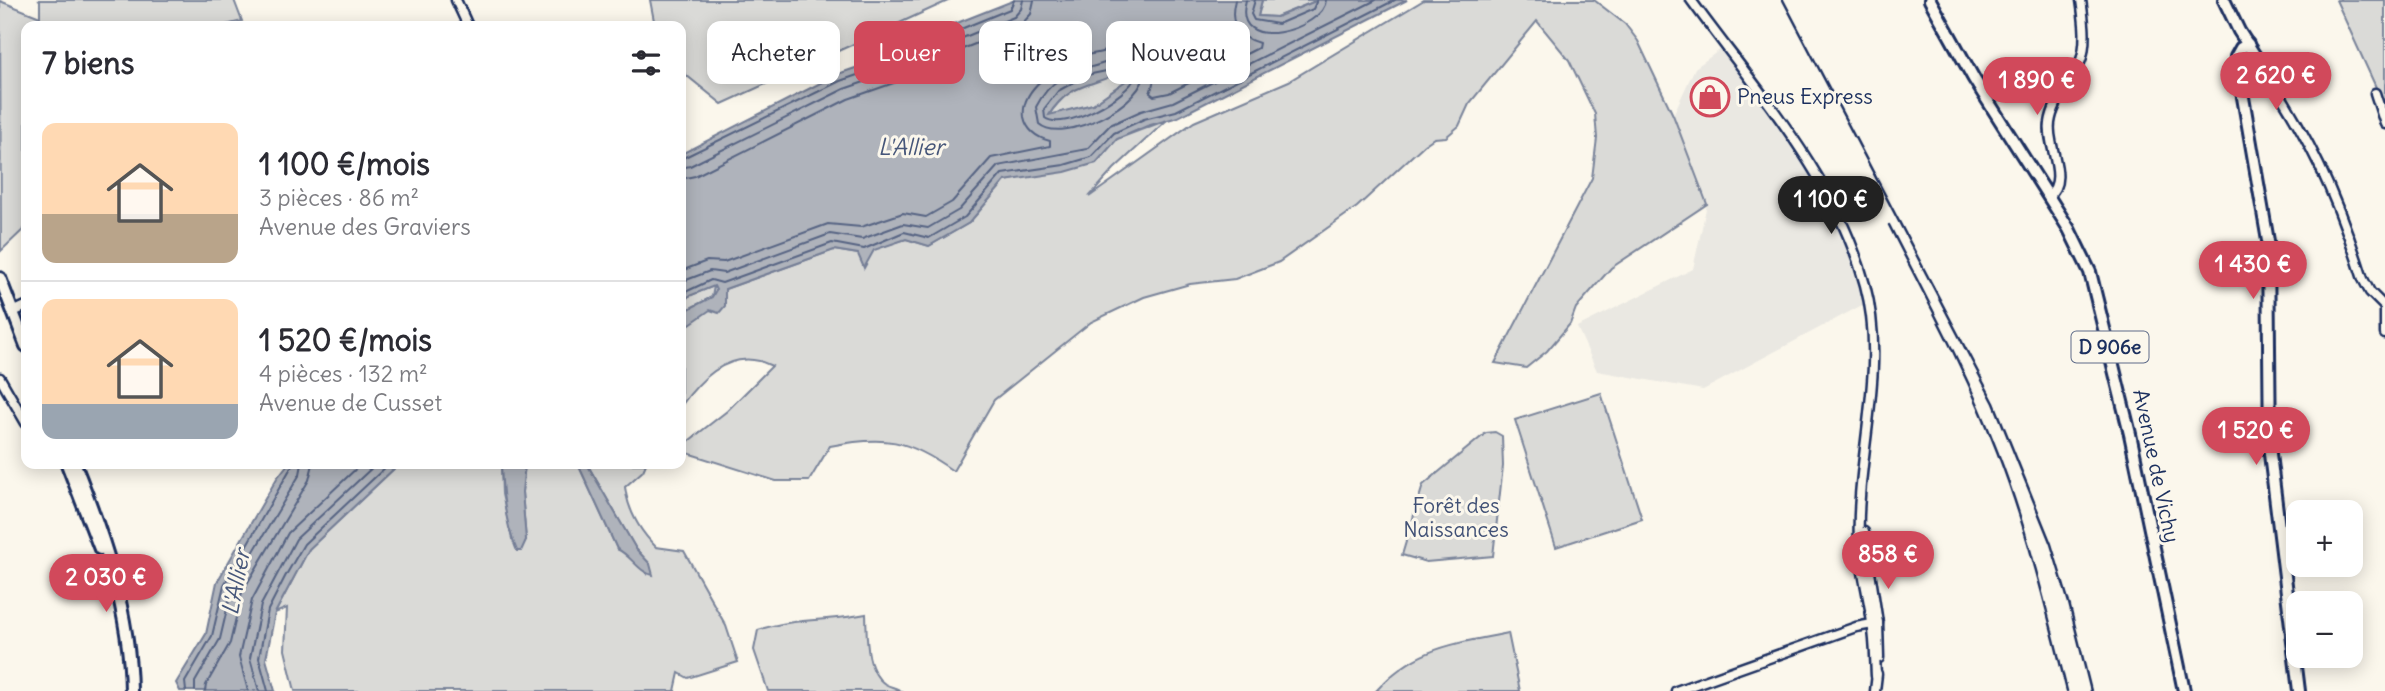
<!DOCTYPE html>
<html lang="fr">
<meta charset="utf-8">
<style>
body{margin:0;font-family:Delius,sans-serif;background:#f7f7f7;color:#2b2b33;height:100vh;display:flex;flex-direction:column;font-size:26px;white-space:nowrap}
*{box-sizing:border-box;margin:0}
p{font-size:23px;color:#7c7c81}
.icon{flex:none;width:38px;height:38px;fill:none;stroke:currentColor;stroke-width:2;stroke-linecap:round;stroke-linejoin:round}
.map{position:relative;flex:1;overflow:hidden}
.panel{position:absolute;left:21px;top:21px;width:665px;height:448px;display:flex;flex-direction:column;background:#fff;border-radius:14px;box-shadow:0 4px 18px #0003}
.panel>*{flex:none}
.top-card{position:absolute;left:707px;top:21px;width:665px;height:63px;display:flex;gap:14px}
.fabs{position:absolute;left:2286px;top:500px;display:grid;gap:14px}
.fabs a{display:grid;place-items:center;width:77px;height:77px;border-radius:14px;background:#fff;box-shadow:0 4px 18px #0003;font-size:35px}
.price{position:absolute;translate:-50% -60px;padding:0 16px;border-radius:24px;background:#d1495b;color:#fff;font-size:23px;line-height:46px;filter:drop-shadow(0 2px 4px #0008)}
.price::after{content:'';position:absolute;left:50%;top:42px;width:21px;height:16px;margin-left:-10px;background:inherit;clip-path:polygon(0 0,100% 0,50% 100%)}
.price.current{background:#222;color:#fff}
ul{padding:0;list-style:none}
li{display:flex;align-items:center;gap:21px;height:175px;padding:0 21px}
li+li{border-top:2px solid #e1e1e2}
li span{display:grid;place-items:center;flex:none;width:196px;height:140px;border-radius:14px;color:#555}
li>.icon{margin-inline-start:auto}
span .icon{width:84px;height:84px;fill:#fffc;stroke-width:1}
li b{font-size:30px}
h2{display:flex;justify-content:space-between;align-items:center;height:84px;padding:0 21px;font-size:30px}
.chip{padding:0 24px;border-radius:14px;background:#fff;box-shadow:0 4px 18px #0003;font-size:24px;line-height:63px}
.chip.current{background:#d1495b;color:#fff}
.map>svg:first-child{display:block}
</style>
<div class="map">
<svg width="2385" height="691" viewBox="0 0 2385 691">
<rect width="100%" height="100%" fill="#fbf7ec"/>
<filter id="ink" filterUnits="userSpaceOnUse"><feTurbulence type="fractalNoise" baseFrequency=".0143" numOctaves="2"/><feDisplacementMap in="SourceGraphic" scale="14" xChannelSelector="R" yChannelSelector="G"/><feConvolveMatrix kernelMatrix="1 2 1 2 8 2 1 2 1" color-interpolation-filters="sRGB"/></filter>
<g filter="url(#ink)">
<path fill="#eae8e2" d="M 1721,49 L 1804,162 L 1849,249 L 1864,304 L 1703,390 L 1597,371 L 1577,327 L 1693,269 L 1707,204 L 1673,115 L 1695,68 Z"/>
<g fill="#dadad7" stroke="#7a849a" stroke-width="2">
<path d="M 38,0 L 234,0 L 242,21 L 222,26 L 26,26 L 26,227 L 1,251 L 0,1 L 40,17 L 40,1 Z"/>
<path d="M 650,0 L 950,0 L 722,104 L 681,71 L 681,26 L 655,26 Z"/>
<path d="M 1262,0 L 1318,0 L 1276,17 L 1258,16 Z"/>
<path d="M 1424,0 L 1594,0 L 1625,24 L 1638,41 L 1673,115 L 1707,204 L 1611,268 L 1576,308 L 1570,324 L 1547,351 L 1526,368 L 1495,363 L 1592,178 L 1597,138 L 1595,114 L 1569,60 L 1537,21 L 1469,104 L 1459,126 L 1446,137 L 1434,138 L 1424,145 L 1357,207 L 1279,262 L 1235,279 L 1190,284 L 1144,297 L 1091,322 L 994,400 L 953,471 C 908,439 884,435 830,446 L 809,481 L 776,481 L 681,451 L 681,447 L 727,411 L 772,366 C 734,346 703,375 681,406 L 681,319 L 684,322 L 724,294 L 725,289 L 834,250 L 858,254 L 906,239 L 929,246 L 969,223 L 1005,181 L 1096,163 L 1117,139 L 1167,120 L 1114,169 L 1089,197 L 1194,122 L 1289,81 Z"/>
<path d="M 2336,0 L 2385,0 L 2385,107 Z"/>
<path d="M 1126,69 L 1129,70 L 1127,80 L 1093,104 L 1048,116 C 1060,99 1073,87 1093,80 C 1105,76 1114,76 1126,69 Z"/>
<path d="M 714,286 L 712,297 L 681,313 L 681,303 L 689,296 Z"/>
<path d="M 1601,393 L 1642,519 L 1556,547 L 1515,420 Z"/>
<path d="M 1495,432 L 1502,436 L 1503,466 L 1493,556 L 1426,562 L 1402,555 L 1423,485 L 1486,433 Z"/>
<path d="M 399,464 L 501,464 L 502,494 L 512,539 L 526,540 L 522,492 L 525,464 L 578,464 L 617,549 L 627,553 L 647,574 L 650,564 L 636,549 L 587,464 L 646,464 L 643,471 L 625,487 C 628,510 640,531 656,547 L 684,551 L 726,626 L 738,662 L 688,678 L 679,673 L 675,691 L 295,691 L 285,650 L 287,608 L 275,613 L 309,549 Z"/>
<path d="M 866,614 C 867,635 865,671 885,684 C 890,687 897,688 901,691 L 768,691 L 754,650 L 758,630 C 796,617 828,622 866,614 Z"/>
<path d="M 1508,633 L 1520,691 L 1376,691 C 1415,647 1454,644 1508,633 Z"/>
</g>
<g fill="#afb3bb" stroke="#747e96" stroke-width="2" fill-rule="evenodd">
<path d="M 1015,0 L 1262,0 L 1258,16 L 1277,17 L 1318,0 L 1407,0 L 1178,117 L 1147,126 L 1117,139 L 1096,163 L 1065,172 L 1005,181 L 969,223 L 929,246 L 906,239 L 874,250 L 864,268 L 858,254 L 834,250 L 725,289 L 725,306 L 719,313 L 710,310 L 690,324 L 684,322 L 681,313 L 712,297 L 716,290 L 714,286 L 689,296 L 681,303 L 681,154 L 838,74 L 919,46 L 947,27 ZM 1126,69 L 1129,70 L 1127,80 L 1093,104 L 1049,115 C 1069,81 1097,87 1126,69 Z"/>
<path d="M 288,464 L 399,464 L 309,549 L 275,613 L 266,659 L 275,691 L 180,691 L 176,683 L 206,634 L 217,582 L 277,478 Z"/>
<path d="M 501,464 L 525,464 L 522,492 L 526,540 L 521,551 L 517,551 C 505,524 502,493 501,464 Z"/>
<path d="M 578,464 L 587,464 L 636,549 L 650,564 L 653,575 C 639,573 631,555 617,549 Z"/>
</g>
<g fill="none" stroke-linecap="round" stroke-linejoin="round">
<g stroke="#566483" stroke-width="2">
<path d="M 1246,0 C 1230,57 1325,29 1326,0"/>
<path d="M 1255,0 L 1251,14 L 1254,20 L 1278,24 L 1313,9 L 1317,0"/>
<path d="M 1122,54 L 1137,57 L 1145,70 C 1146,104 1063,145 1039,124 L 1036,107 C 1054,72 1075,73 1108,62 C 1113,60 1117,56 1122,54 Z"/>
<path d="M 1127,62 L 1135,67 L 1136,76 C 1128,97 1064,132 1045,118 L 1044,109 L 1058,91 L 1087,75 L 1111,70 Z"/>
<path d="M 681,159 L 840,81 L 921,53 L 951,33 L 1010,9 L 1014,0"/>
<path d="M 681,168 L 690,166 L 844,89 L 925,61 L 955,41 L 1014,17 L 1021,9 L 1023,0"/>
<path d="M 681,179 L 695,176 L 848,99 L 928,71 L 960,50 L 1020,26 L 1031,14 L 1034,0"/>
<path d="M 681,271 L 707,261 L 724,262 L 828,224 L 861,227 L 903,213 L 926,217 L 952,202 L 991,158 L 1050,146 L 1050,141 C 1038,138 1027,131 1024,117 C 1020,88 1057,67 1079,57 C 1087,54 1097,54 1105,51 C 1119,46 1125,40 1140,47 C 1158,58 1157,75 1150,93 L 1154,96 L 1169,93 L 1258,48 L 1259,43 C 1237,37 1229,22 1235,0"/>
<path d="M 681,282 L 710,271 L 724,273 L 830,234 L 862,239 L 903,224 L 928,228 L 959,210 L 998,166 L 1087,149 L 1110,125 L 1141,111 L 1173,102 L 1376,0"/>
<path d="M 681,294 L 711,280 L 722,283 L 832,243 L 864,249 L 904,232 L 929,238 L 965,217 L 1002,174 L 1064,165 L 1091,157 L 1114,133 L 1144,119 L 1176,111 L 1395,0"/>
<path d="M 186,691 L 185,682 L 212,636 L 224,585 L 293,464"/>
<path d="M 195,691 L 195,682 L 220,639 L 232,588 L 300,474 L 302,464"/>
<path d="M 205,691 L 206,685 L 230,643 L 242,592 L 309,480 L 313,464"/>
<path d="M 248,691 L 239,657 L 252,600 L 288,533 L 361,464"/>
<path d="M 259,691 L 250,658 L 261,605 L 296,539 L 376,464"/>
<path d="M 268,691 L 259,658 L 268,610 L 286,575 L 304,544 L 389,464"/>
</g>
<defs>
<g id="minor">
<path d="M 456,0 L 468,26"/>
<path d="M 1691,0 C 1755,88 1836,177 1865,285 C 1888,369 1855,458 1859,544 C 1861,570 1869,597 1872,623 C 1875,640 1875,658 1876,676"/>
<path d="M 2257,59 C 2308,134 2336,193 2363,279 L 2370,292 L 2385,307"/>
<path d="M 2375,93 L 2385,124"/>
<path d="M 2048,196 C 2070,180 2046,145 2050,123 C 2053,101 2070,85 2079,65 C 2088,46 2084,20 2081,0"/>
<path d="M 2385,309 L 2385,334"/>
<path d="M 13,312 L 26,306"/>
<path d="M 0,378 L 26,423"/>
<path d="M 1864,532 L 1878,623 L 1879,658"/>
<path d="M 1676,691 L 1856,627 L 1878,623"/>
<path d="M 1875,691 L 1877,674"/>
</g>
<g id="major">
<path d="M 1930,0 L 1974,79 L 2069,229 L 2090,272 L 2130,434 L 2184,691"/>
<path d="M 2224,0 L 2239,31 L 2257,59 L 2238,75"/>
<path d="M 2248,44 L 2241,48 L 2236,57 L 2268,241 L 2270,454 L 2299,691"/>
<path d="M 0,278 L 26,346"/>
<path d="M 67,464 L 100,549"/>
<path d="M 75,464 C 104,537 130,612 131,691"/>
</g>
</defs>
<use href="#minor" stroke="#1b2f5e" stroke-width="13"/>
<use href="#major" stroke="#1b2f5e" stroke-width="16"/>
<use href="#minor" stroke="#fbf7ec" stroke-width="8"/>
<use href="#major" stroke="#fbf7ec" stroke-width="10"/>
<g stroke="#1b2f5e" stroke-width="2.5">
<path d="M 1783,0 L 1994,403 L 2051,544 L 2069,603 L 2091,691"/>
<path d="M 1889,225 C 1927,300 1967,373 1997,451 C 2027,528 2047,611 2067,691"/>
</g>
</g>
</g>
<defs>
<symbol id="shop-ring" viewBox="-11 -11 22 22"><circle r="9.5" fill="#fbf7ec" stroke="#d1495b" stroke-width="1.5"/><path d="M-5-2.5h2.3a2.7 3.5 0 0 1 5.4 0H5L5.5 6h-11ZM-1.5-2.5h3a1.5 2.3 0 0 0-3 0Z" fill="#d1495b"/></symbol>
</defs>
<g fill-rule="evenodd">
<use href="#shop-ring" x="1688" y="75" width="44" height="44"/>
</g>
<g text-anchor="middle" stroke-width="6" stroke-linejoin="round" paint-order="stroke">
<rect fill="#fbf7ec" stroke="#5e6b89" stroke-width="2" x="2071.5" y="331.5" width="77" height="31" rx="5"/>
<g font-size="19" font-weight="bold" fill="#1b2f5e">
<text x="2110" y="354">D 906e</text>
</g>
<g font-size="21" fill="#1b2f5e" stroke="#fbf7ec" text-anchor="start">
<text x="1737" y="104">Pneus Express</text>
</g>
<g font-size="21" fill="#1b2f5e" stroke="#fbf7ec">
<text transform="translate(2156 466) rotate(78)" y="7">Avenue de Vichy</text>
</g>
<g font-size="21" fill="#415176" stroke="#fbf7ec">
<text x="1456" y="513">Forêt des<tspan x="1456" dy="24">Naissances</tspan></text>
</g>
<g font-size="23" font-style="italic" fill="#47577a" stroke="#fbf7ec">
<text x="911" y="155">L'Allier</text>
<text transform="translate(236 582) rotate(-79)" y="8">L'Allier</text>
</g>
</g>
</svg>
<div class="fabs">
<a>+</a>
<a>−</a>
</div>
<b class="price" style="left:2276px;top:112px">2 620 €</b>
<b class="price" style="left:2037px;top:117px">1 890 €</b>
<b class="price current" style="left:1831px;top:236px">1 100 €</b>
<b class="price" style="left:2253px;top:301px">1 430 €</b>
<b class="price" style="left:2256px;top:467px">1 520 €</b>
<b class="price" style="left:1888px;top:591px">858 €</b>
<b class="price" style="left:106px;top:614px">2 030 €</b>
<div class="top-card">
<a class="chip">Acheter</a>
<a class="chip current">Louer</a>
<a class="chip">Filtres</a>
<a class="chip">Nouveau</a>
</div>
<section class="panel">
<h2>7 biens<svg class="icon" aria-label="filters" viewBox="0 0 24 24"><path d="M4 7h16M4 17h16"/><circle cx="9" cy="7" r="2"/><circle cx="15" cy="17" r="2"/></svg></h2>
<ul>
<li><span style="background:linear-gradient(#ffd9b3 65%,#b9a48a 0)"><svg class="icon" aria-label="home" viewBox="0 0 24 24"><path d="M3 11l9-7 9 7M6 9v11h12V9"/></svg></span><div><b>1 100 €/mois</b><p>3 pièces · 86 m²</p><p>Avenue des Graviers</p></div></li>
<li><span style="background:linear-gradient(#ffd9b3 75%,#9aa5b1 0)"><svg class="icon" aria-label="home" viewBox="0 0 24 24"><path d="M3 11l9-7 9 7M6 9v11h12V9"/></svg></span><div><b>1 520 €/mois</b><p>4 pièces · 132 m²</p><p>Avenue de Cusset</p></div></li>
</ul>
</section>
</div>
